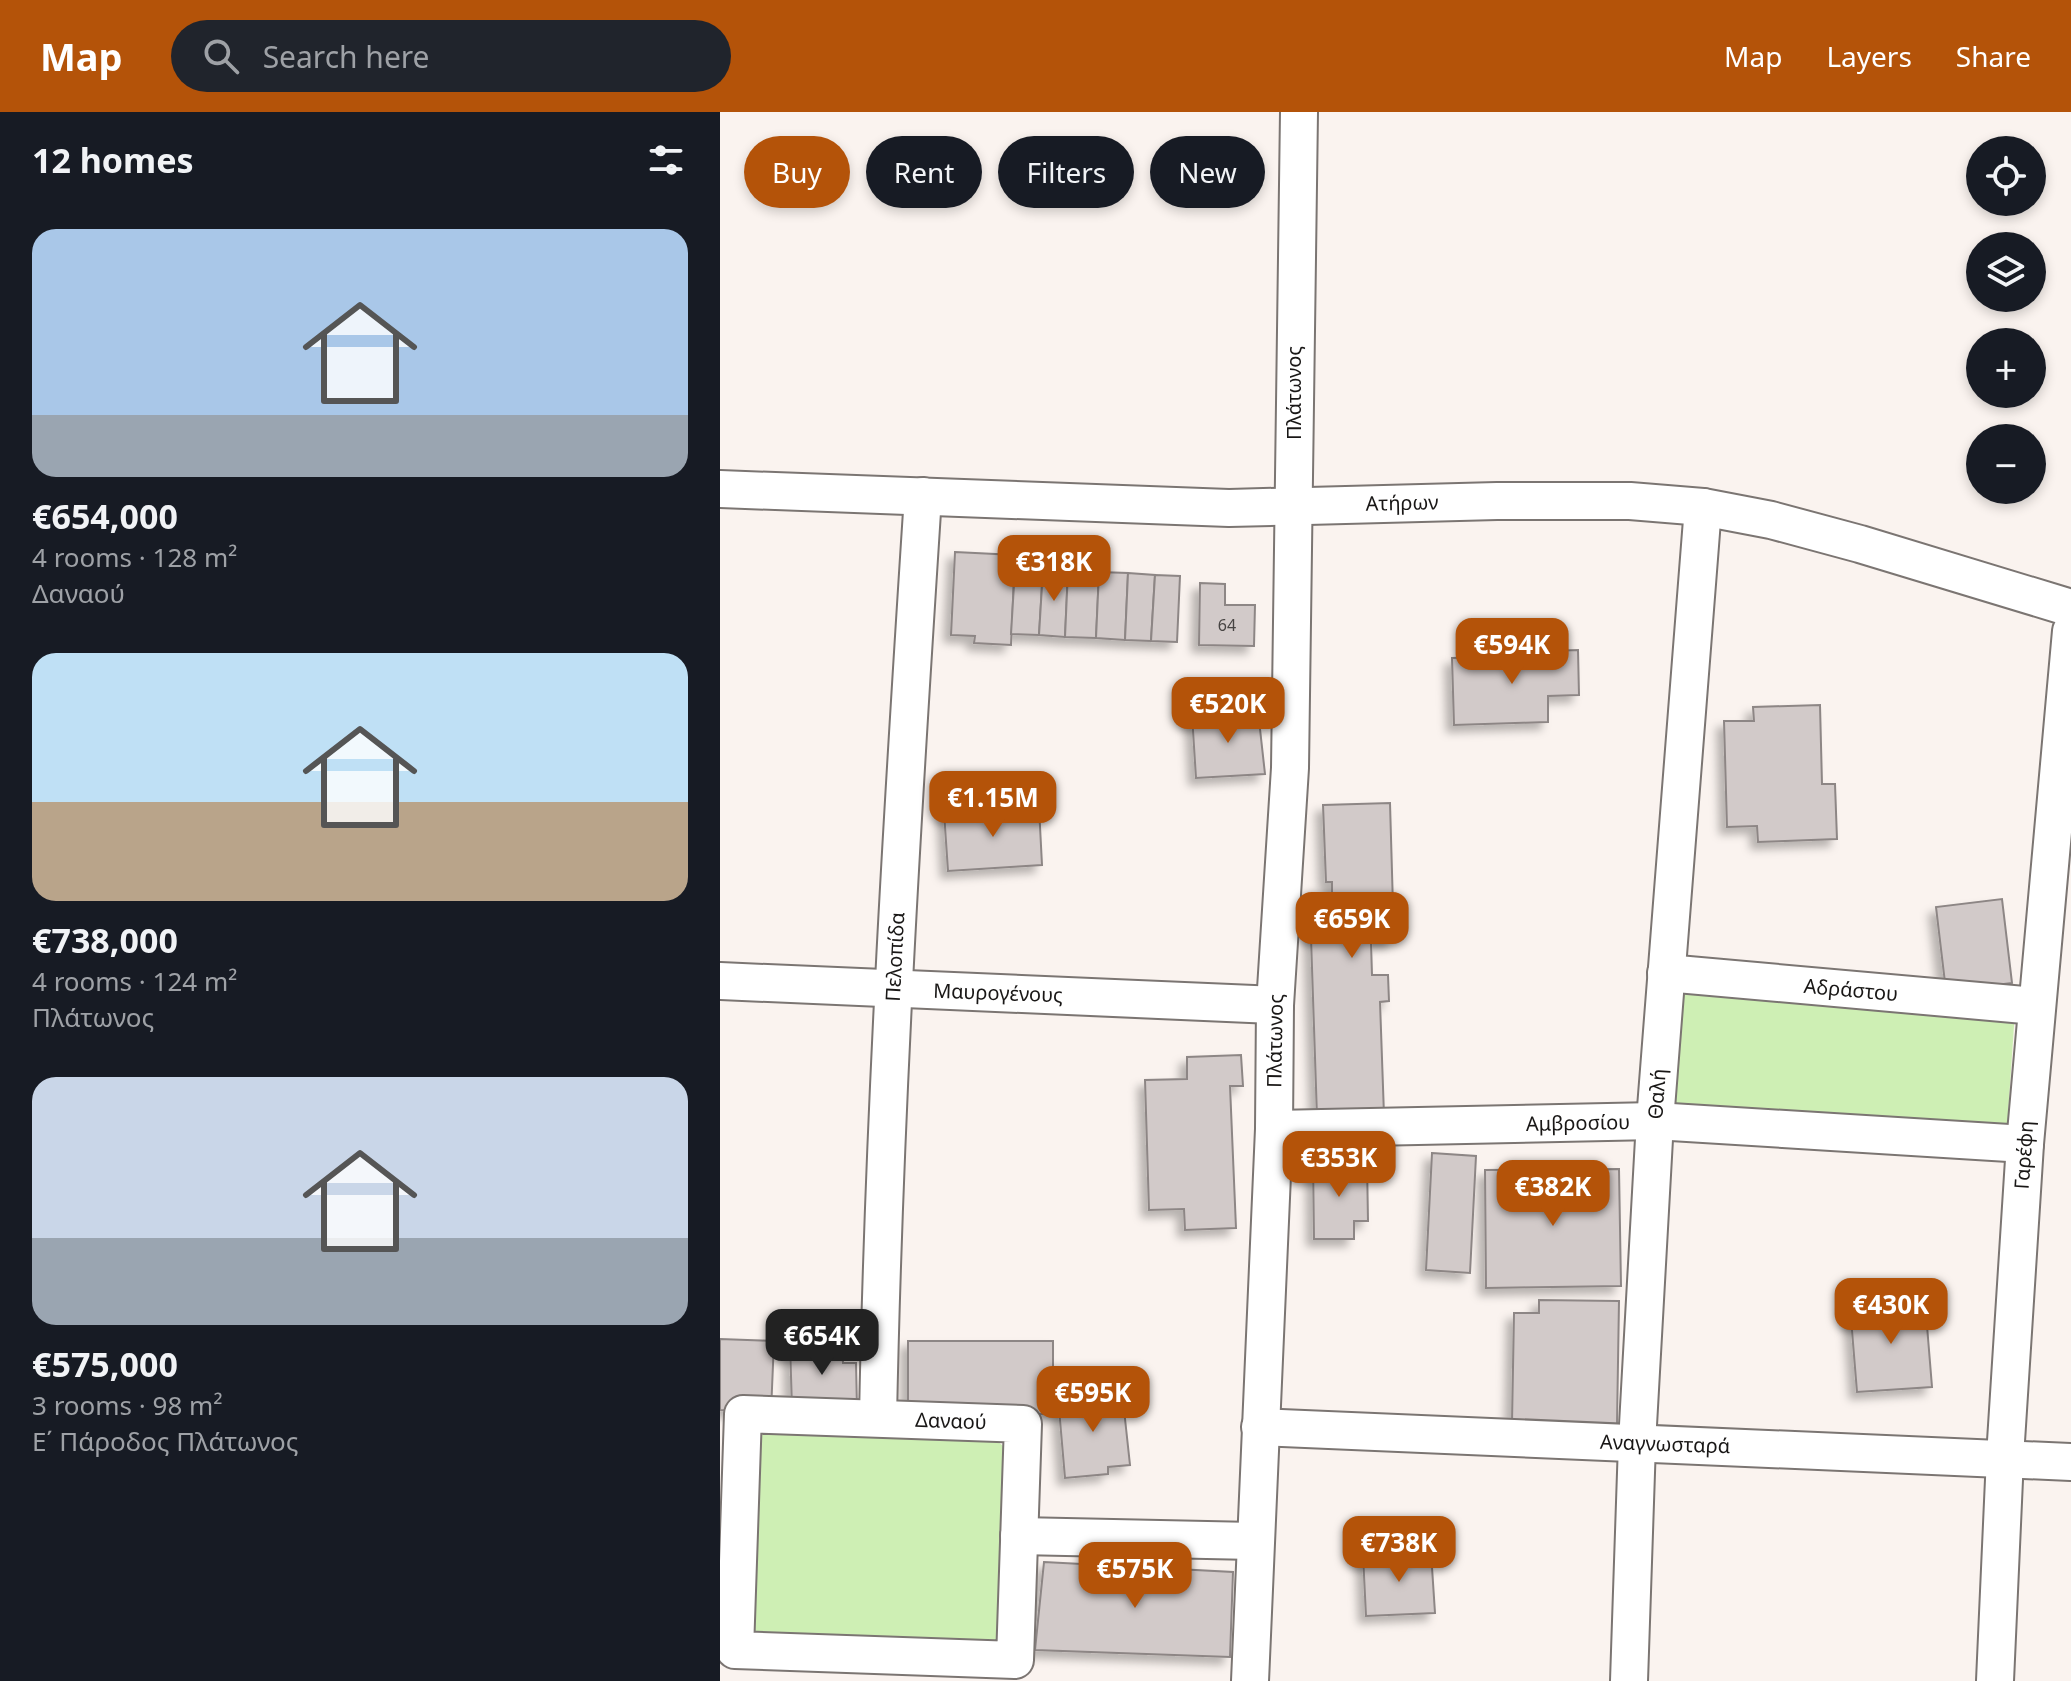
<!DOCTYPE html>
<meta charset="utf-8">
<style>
body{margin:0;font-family:"Noto Sans",sans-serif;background:#20242c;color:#f1f3f6;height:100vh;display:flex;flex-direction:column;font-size:30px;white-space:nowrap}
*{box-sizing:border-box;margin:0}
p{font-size:26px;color:#9ea1a6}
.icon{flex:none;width:44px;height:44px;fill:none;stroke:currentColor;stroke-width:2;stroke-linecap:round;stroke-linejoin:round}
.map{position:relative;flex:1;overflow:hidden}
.details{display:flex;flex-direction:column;background:#171b24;width:720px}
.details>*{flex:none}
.banner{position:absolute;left:24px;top:24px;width:760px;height:72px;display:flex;gap:16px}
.controls{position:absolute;left:1246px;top:24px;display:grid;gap:16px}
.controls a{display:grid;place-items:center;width:80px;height:80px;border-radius:50%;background:#171b24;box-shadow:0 4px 12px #0003;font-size:40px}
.price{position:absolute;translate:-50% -68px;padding:0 18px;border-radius:16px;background:#b45309;color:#fff;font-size:26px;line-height:52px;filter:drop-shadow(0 2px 4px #0008)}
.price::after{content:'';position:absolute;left:50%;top:48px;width:24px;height:18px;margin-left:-12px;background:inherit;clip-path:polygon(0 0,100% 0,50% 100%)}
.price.on{background:#222;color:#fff}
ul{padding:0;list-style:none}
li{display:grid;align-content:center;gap:16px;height:424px;padding:0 32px}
li span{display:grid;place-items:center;height:248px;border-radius:24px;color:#555}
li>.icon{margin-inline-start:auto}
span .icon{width:144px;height:144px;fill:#fffc;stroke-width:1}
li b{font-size:34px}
h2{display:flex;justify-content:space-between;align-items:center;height:96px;padding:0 32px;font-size:34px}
.pill{padding:0 28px;border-radius:36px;background:#171b24;box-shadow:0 4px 12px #0003;font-size:28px;line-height:72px}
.pill.on{background:#b45309;color:#fff}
header{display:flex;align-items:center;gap:48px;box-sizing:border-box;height:112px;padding:0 40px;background:#b45309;color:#fff}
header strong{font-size:38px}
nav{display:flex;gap:44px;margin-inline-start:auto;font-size:28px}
.search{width:560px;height:72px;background:#20242c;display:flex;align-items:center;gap:20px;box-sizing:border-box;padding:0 28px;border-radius:44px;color:#9ea1a6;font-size:30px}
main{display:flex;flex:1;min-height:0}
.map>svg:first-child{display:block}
</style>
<header>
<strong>Map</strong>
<div class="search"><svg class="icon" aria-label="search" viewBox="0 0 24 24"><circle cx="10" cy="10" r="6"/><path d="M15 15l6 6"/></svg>Search here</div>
<nav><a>Map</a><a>Layers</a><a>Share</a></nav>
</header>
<main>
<section class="details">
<h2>12 homes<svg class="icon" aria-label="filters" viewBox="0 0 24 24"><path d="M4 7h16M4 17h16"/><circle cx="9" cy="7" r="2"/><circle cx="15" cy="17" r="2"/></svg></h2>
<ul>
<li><span style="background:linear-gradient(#a9c7e8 75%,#9aa5b1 0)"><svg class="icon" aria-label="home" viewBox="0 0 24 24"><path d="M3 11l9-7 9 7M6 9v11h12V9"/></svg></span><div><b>€654,000</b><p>4 rooms · 128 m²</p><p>Δαναού</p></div></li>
<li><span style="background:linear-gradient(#bfe0f5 60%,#b9a48a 0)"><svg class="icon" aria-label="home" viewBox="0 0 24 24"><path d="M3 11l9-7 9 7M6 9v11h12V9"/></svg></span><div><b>€738,000</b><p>4 rooms · 124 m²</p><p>Πλάτωνος</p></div></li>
<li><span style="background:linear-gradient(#c9d6e8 65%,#9aa5b1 0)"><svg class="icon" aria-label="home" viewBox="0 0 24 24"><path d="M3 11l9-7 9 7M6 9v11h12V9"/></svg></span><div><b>€575,000</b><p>3 rooms · 98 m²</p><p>Ε΄ Πάροδος Πλάτωνος</p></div></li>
</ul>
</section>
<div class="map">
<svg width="1351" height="1569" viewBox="0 0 1351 1569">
<defs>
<filter id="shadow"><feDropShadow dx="-7" dy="7" stdDeviation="4" flood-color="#0004"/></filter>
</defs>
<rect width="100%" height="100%" fill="#faf3ef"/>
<g fill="#ceefb4">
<path d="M 956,876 L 1295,899 L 1287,1018 L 947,998 Z"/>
<path d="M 34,1319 L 276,1328 L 290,1340 L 285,1524 L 271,1538 L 36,1529 L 27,1517 Z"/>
</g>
<g fill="#d2cac9" stroke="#8d8685" stroke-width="2" filter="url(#shadow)">
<path d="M 235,440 L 295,443 L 291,533 L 254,531 L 255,524 L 231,523 Z"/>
<path d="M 295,456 L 323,457 L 319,523 L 291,522 Z"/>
<path d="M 323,457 L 348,458 L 345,525 L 319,523 Z"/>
<path d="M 348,458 L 379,460 L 376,526 L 345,525 Z"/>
<path d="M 379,460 L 408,461 L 405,528 L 376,526 Z"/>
<path d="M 408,461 L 435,463 L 431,529 L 405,528 Z"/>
<path d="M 435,463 L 460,464 L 457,530 L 431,529 Z"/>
<path d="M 480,471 L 505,472 L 505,493 L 535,493 L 534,534 L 479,533 Z"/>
<path d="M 858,538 L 859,583 L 828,584 L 828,610 L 734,613 L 732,546 L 796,544 L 797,540 Z"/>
<path d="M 1100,593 L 1102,672 L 1115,672 L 1117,727 L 1038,730 L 1037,714 L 1007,715 L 1004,609 L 1034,609 L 1033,595 Z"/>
<path d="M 538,599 L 545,662 L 476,666 L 472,603 Z"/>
<path d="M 670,691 L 674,829 L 651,830 L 652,863 L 668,863 L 669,889 L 660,890 L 664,1003 L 597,1005 L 590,796 L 612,796 L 612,770 L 606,770 L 603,693 Z"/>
<path d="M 319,695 L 322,753 L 228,759 L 224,700 Z"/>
<path d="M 1282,787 L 1292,871 L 1226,879 L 1216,795 Z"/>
<path d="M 521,943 L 523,974 L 510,974 L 516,1116 L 465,1118 L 464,1097 L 429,1098 L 425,968 L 467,967 L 467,945 Z"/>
<path d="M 712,1041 L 756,1044 L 750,1161 L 706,1158 Z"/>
<path d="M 593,1050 L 647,1050 L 648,1109 L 634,1109 L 634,1127 L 594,1127 Z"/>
<path d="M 899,1057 L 901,1174 L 766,1176 L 765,1058 Z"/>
<path d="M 819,1188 L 899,1189 L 897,1312 L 792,1310 L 794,1201 L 819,1201 Z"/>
<path d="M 1205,1189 L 1212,1275 L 1137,1280 L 1130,1194 Z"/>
<path d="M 0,1227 L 54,1229 L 51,1300 L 0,1298 Z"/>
<rect x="188" y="1229" width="145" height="73"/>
<path d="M 70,1232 L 122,1232 L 123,1251 L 136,1251 L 137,1296 L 72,1296 Z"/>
<path d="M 402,1279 L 410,1353 L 388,1355 L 388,1362 L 345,1366 L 338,1285 Z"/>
<path d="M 711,1440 L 715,1501 L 646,1504 L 643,1443 Z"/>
<path d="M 324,1450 L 513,1460 L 510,1545 L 315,1538 Z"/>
</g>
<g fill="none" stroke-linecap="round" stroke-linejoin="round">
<defs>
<g id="street">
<path d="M 0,377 L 509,396 L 777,389 L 910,389 L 983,395 L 1051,408 L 1140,432 L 1351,496"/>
<path d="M 946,861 L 1316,894"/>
<path d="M 0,869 L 555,893"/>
<path d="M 554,1017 L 935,1009 L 1305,1032"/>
<path d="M 23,1302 L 303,1312 L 295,1548 L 15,1538 Z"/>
<path d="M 158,1306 C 164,999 183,692 203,384"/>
<path d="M 540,1315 L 1351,1350"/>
<path d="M 299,1424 L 534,1429"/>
<path d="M 530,1569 L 554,1017 L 555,893 L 570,656 L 579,0"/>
<path d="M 909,1569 L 917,1331 L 935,1009 L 983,395"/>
<path d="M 1275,1569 L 1285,1345 L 1305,1032 L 1351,519"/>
</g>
</defs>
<use href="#street" stroke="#7b7572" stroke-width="40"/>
<use href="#street" stroke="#fff" stroke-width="36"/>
</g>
<g text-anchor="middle" stroke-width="7" stroke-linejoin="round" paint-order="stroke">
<g font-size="16" fill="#474443">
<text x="507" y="519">64</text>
</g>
<g font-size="20" fill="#191716" stroke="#fff">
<text transform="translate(574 281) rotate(-90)" y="7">Πλάτωνος</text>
<text transform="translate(682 391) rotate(-1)" y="7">Ατήρων</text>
<text transform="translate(175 845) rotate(-87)" y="7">Πελοπίδα</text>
<text transform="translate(1131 878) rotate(5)" y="7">Αδράστου</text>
<text transform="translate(278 881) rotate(2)" y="7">Μαυρογένους</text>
<text transform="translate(555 929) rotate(-89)" y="7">Πλάτωνος</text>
<text transform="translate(937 982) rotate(-86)" y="7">Θαλή</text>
<text transform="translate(858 1011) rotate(-1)" y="7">Αμβροσίου</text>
<text transform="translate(1304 1043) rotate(-86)" y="7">Γαρέφη</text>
<text transform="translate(231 1309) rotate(2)" y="7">Δαναού</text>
<text transform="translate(945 1332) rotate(2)" y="7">Αναγνωσταρά</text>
</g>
</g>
</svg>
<div class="controls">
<a><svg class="icon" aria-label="locate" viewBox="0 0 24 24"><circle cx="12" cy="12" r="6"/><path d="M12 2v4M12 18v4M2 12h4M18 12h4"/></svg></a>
<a><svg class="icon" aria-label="layers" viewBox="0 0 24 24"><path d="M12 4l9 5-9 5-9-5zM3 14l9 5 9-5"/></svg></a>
<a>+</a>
<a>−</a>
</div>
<b class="price" style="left:334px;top:491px">€318K</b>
<b class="price" style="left:792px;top:574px">€594K</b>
<b class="price" style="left:508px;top:633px">€520K</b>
<b class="price" style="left:273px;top:727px">€1.15M</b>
<b class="price" style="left:632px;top:848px">€659K</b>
<b class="price" style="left:619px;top:1087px">€353K</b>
<b class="price" style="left:833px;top:1116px">€382K</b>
<b class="price" style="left:1171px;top:1234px">€430K</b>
<b class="price on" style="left:102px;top:1265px">€654K</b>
<b class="price" style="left:373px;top:1322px">€595K</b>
<b class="price" style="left:679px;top:1472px">€738K</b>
<b class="price" style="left:415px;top:1498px">€575K</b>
<div class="banner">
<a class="pill on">Buy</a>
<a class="pill">Rent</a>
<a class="pill">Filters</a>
<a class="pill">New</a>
</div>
</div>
</main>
